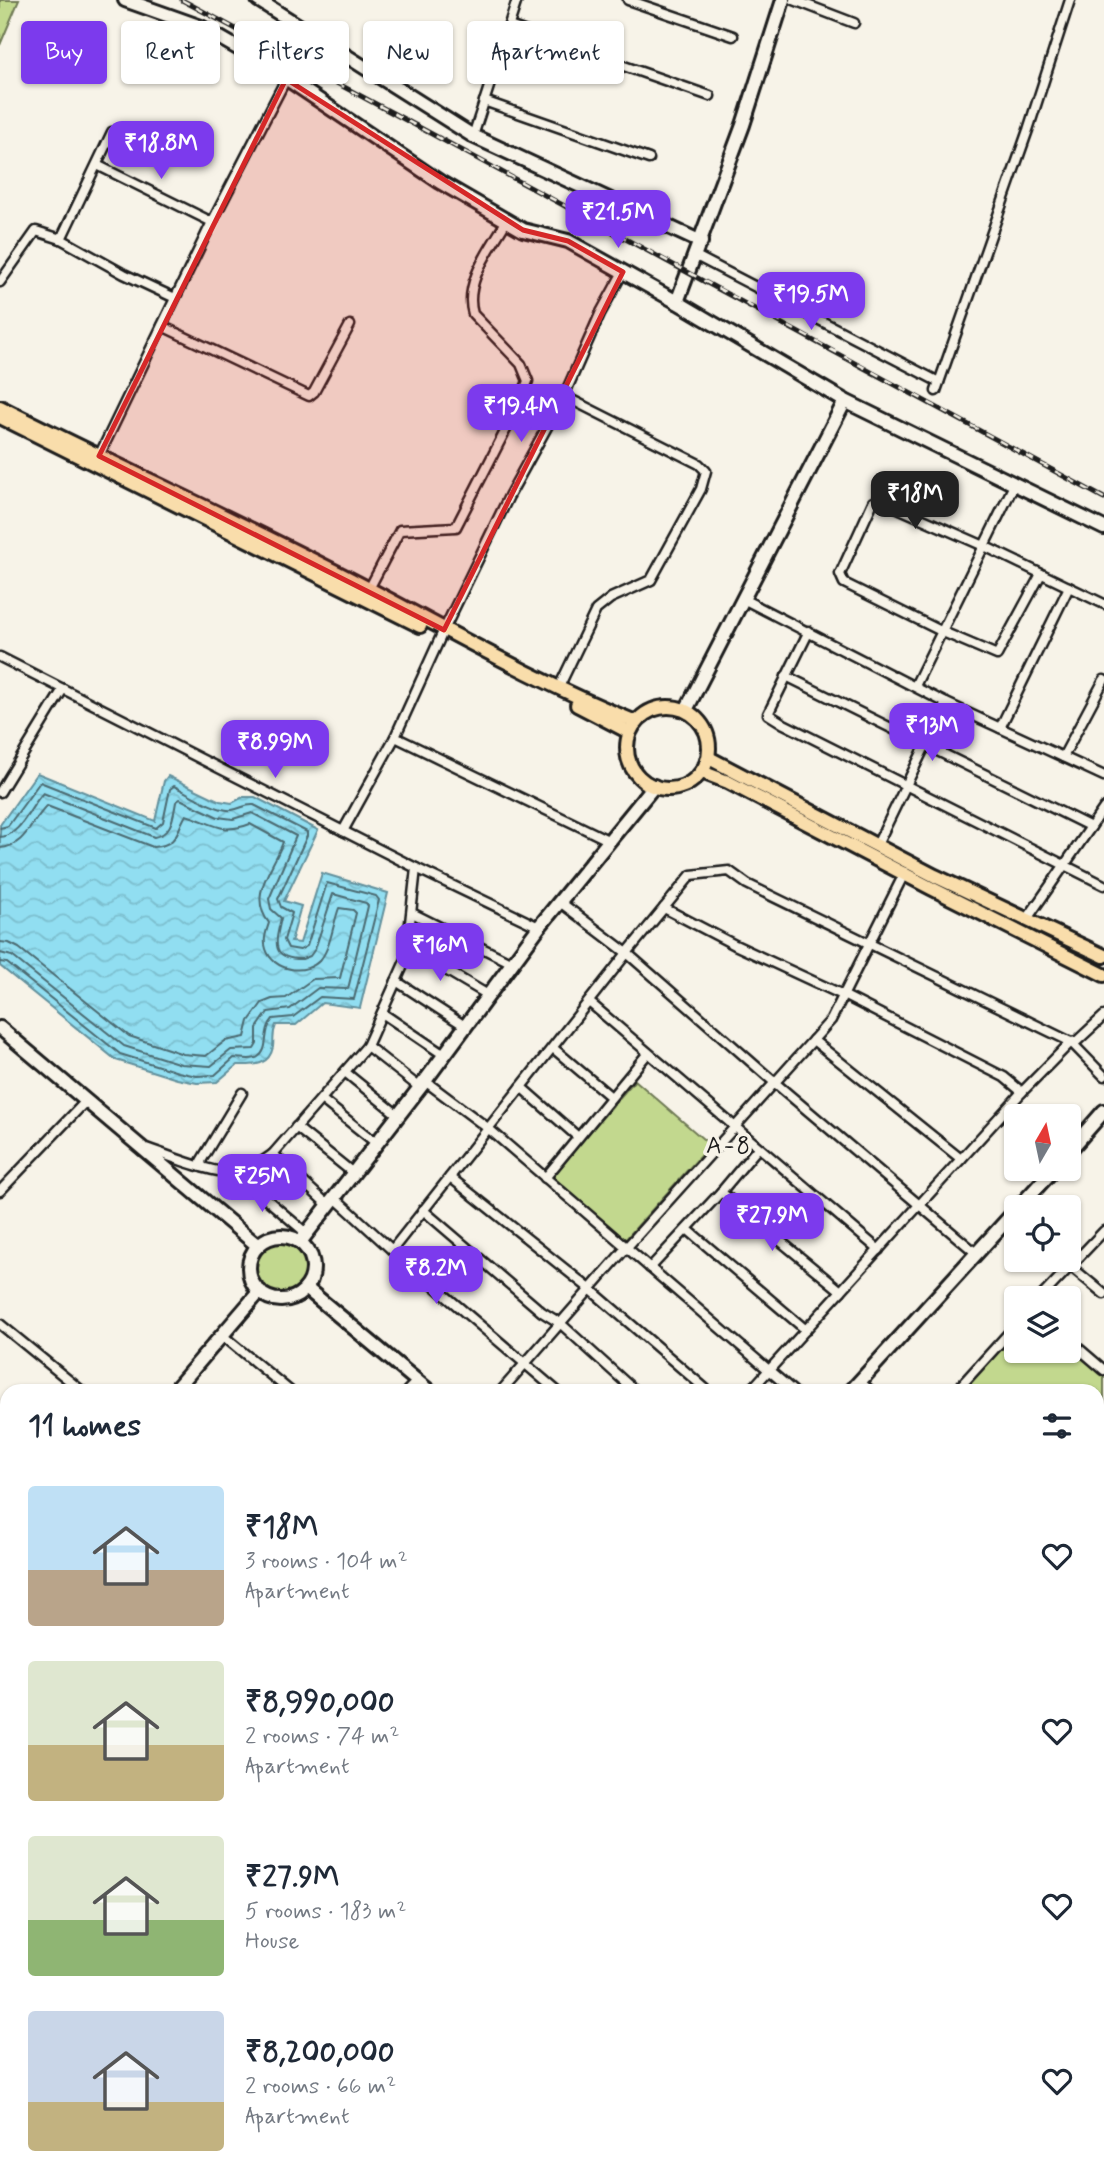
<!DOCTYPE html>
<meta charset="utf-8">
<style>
body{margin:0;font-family:Mynerve,sans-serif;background:#f2f2f3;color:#1f2937;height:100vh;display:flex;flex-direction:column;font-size:26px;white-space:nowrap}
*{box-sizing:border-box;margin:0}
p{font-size:23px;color:#747a83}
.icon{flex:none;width:38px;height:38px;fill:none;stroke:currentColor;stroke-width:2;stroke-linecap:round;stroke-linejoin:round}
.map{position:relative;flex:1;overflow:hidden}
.details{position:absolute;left:0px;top:1384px;width:1104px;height:800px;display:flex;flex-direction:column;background:#fff;border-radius:21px 21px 0 0;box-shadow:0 2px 5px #0004}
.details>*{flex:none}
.hud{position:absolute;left:21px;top:21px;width:700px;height:63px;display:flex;gap:14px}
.needle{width:46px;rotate:9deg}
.buttons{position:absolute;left:1004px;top:1104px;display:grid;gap:14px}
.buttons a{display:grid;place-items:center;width:77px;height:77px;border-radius:7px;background:#fff;box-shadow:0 2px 5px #0004;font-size:35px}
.price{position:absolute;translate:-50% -60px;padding:0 16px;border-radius:14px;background:#7c3aed;color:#fff;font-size:23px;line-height:46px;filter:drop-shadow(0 2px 4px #0008)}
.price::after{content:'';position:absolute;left:50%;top:42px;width:21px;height:16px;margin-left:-10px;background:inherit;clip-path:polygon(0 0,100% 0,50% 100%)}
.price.selected{background:#222;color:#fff}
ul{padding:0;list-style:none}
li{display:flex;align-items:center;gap:21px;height:175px;padding:0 28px}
li span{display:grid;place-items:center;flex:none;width:196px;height:140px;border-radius:7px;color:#555}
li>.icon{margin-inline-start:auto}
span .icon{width:84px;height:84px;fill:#fffc;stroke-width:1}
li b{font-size:30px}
h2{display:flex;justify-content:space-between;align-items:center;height:84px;padding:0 28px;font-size:30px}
.pill{padding:0 24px;border-radius:7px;background:#fff;box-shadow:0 2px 5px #0004;font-size:24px;line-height:63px}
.pill.selected{background:#7c3aed;color:#fff}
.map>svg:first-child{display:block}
</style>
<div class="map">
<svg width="1104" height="2183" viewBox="0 0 1104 2183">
<defs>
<pattern id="water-waves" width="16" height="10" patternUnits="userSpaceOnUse" patternTransform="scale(1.75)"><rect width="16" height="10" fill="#91def1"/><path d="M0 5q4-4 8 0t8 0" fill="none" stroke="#7cbece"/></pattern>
</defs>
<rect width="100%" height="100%" fill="#f7f3e8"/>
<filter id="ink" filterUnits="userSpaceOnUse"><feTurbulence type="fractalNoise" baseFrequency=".0143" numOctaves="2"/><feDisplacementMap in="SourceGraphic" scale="14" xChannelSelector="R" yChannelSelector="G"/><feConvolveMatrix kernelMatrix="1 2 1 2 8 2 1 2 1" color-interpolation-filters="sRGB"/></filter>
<g filter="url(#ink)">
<path fill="#e4e8ef" d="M 32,2177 L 126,2177 L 133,2183 L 27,2183 Z"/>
<g fill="#c2d88e" stroke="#6f7a55" stroke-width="2">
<path d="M 0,0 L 19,0 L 0,45 Z"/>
<path d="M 635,1080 L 710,1145 L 624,1241 L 550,1178 Z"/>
<circle cx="281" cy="1268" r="28"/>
<path d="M 1017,1332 L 1017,1351 L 1069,1351 L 1069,1343 L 1104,1373 L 1104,1409 L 1097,1417 L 1097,1391 L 963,1391 Z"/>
<path d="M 841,2177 L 921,2177 L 928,2183 L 836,2183 Z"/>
</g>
<path fill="url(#water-waves)" stroke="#62909c" stroke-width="2" d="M 37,773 L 155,821 L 164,781 L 168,776 L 220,801 L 232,803 L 243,797 L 255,797 L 318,830 L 284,901 L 301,906 L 291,942 L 300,943 L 322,873 L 388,893 L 360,1008 L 322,1003 L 296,1025 L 276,1025 C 272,1034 274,1038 273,1047 C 269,1067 252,1065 237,1065 L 217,1082 L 197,1083 L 177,1079 L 116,1060 L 0,966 L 0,825 Z"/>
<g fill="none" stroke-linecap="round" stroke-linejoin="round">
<g stroke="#4b6a71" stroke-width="2">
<path d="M 0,828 L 8,826 L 40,782 L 156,828 L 163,822 L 170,789 L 174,786 C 188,793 217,812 232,810 C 241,809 245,804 254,805 L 307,832 L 307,836 L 278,899 L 281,907 L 292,913 L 284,940 L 288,948 L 300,950 L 307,946 L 327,883 L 376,896 L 379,900 L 354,999 L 320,997 L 293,1017 L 273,1019 C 262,1031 270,1050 258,1057 C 253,1061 241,1058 234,1058 L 215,1075 L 197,1076 L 178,1072 L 120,1054 L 7,963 L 0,962"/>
<path d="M 0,837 C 21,836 30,806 43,793 L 154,837 C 172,834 173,818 176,802 L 180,799 L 218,817 L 233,819 L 252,813 L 296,836 L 269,899 L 271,909 L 281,918 C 276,941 269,959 302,959 L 310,956 L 315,949 L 333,894 L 366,903 L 368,906 L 348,989 L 318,988 L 290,1009 L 268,1012 L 257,1028 L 257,1044 L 254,1049 L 231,1050 L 211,1066 L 181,1064 L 124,1046 L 12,956 L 0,953"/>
<path d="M 0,848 C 26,846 31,821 47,806 L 153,847 C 179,845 176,831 186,815 C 213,823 221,835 250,824 L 283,842 C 273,870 247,894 269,923 C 266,932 263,940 266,949 C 273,971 306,977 321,959 C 331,946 333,924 339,908 L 353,910 L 356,913 L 340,978 L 313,979 L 286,998 L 272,999 L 262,1003 L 249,1021 L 245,1037 L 225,1041 L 206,1056 L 183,1054 L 129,1036 L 19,948 L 9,943 L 0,942"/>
</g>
<defs>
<g id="street">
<path d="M 628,0 L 733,36"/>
<path d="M 794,0 L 854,23"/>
<path d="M 509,26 L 710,96"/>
<path d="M 484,101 L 649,159"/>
<path d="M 473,136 L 517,0"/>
<path d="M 97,165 L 212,222"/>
<path d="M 61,239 L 112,132"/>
<path d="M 696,256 L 939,382"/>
<path d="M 0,282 L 36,231 L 61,239 L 124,274 L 175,298"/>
<path d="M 162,326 L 309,396 L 314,392 L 350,325"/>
<path d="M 936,391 L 1028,130 L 1070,0"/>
<path d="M 99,456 L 212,222 L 286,79"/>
<path d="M 1041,574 L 997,655 L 943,632 L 844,583 L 840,574 L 873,502 L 882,501 L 984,546 L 1104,604"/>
<path d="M 369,589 L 400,530 L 456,527 L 518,406 L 528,381 L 521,364 L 473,314 C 463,282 492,247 507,220"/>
<path d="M 743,599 L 946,703 L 1104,776"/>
<path d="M 809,631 L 768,714 L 784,724 L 1104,885"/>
<path d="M 0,657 L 416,868 L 539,927"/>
<path d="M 786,676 L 1091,827"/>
<path d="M 915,686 L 1014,485"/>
<path d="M 559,687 L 596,610 L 611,598 L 651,580 L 701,489 L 706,471 L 699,464 L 564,396"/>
<path d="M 1000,728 L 1069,587"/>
<path d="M 395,737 L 441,636 L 509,496 L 564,396 L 600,314 L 623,272"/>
<path d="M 1063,757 L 1104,680"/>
<path d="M 0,792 L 63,689"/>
<path d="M 343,831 L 395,737 L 610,841"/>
<path d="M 877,845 L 946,703"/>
<path d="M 560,902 L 627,953 L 774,1082 L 976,1253"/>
<path d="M 664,908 L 735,945 L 845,996 L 1004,1077 L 1022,1092"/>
<path d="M 412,913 L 512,963"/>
<path d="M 1027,919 L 1104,808"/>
<path d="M 407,947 L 488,995"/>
<path d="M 396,981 L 465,1026"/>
<path d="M 589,1002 L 879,1250"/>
<path d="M 382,1013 L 444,1055"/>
<path d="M 1104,1016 L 1077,1041 L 1071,1042 L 1104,1076"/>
<path d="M 813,1040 L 961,1159"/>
<path d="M 367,1046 L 419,1087"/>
<path d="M 553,1048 L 611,1097"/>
<path d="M 345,1072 L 398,1115"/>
<path d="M 425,1081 L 489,1129 L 793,1391"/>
<path d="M 521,1087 L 578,1137"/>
<path d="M 321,1099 L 376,1143"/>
<path d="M 296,1127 L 353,1173"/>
<path d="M 146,1148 C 168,1155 216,1176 238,1172 C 252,1169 262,1162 273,1154 L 367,1046 L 406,959 L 416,868"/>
<path d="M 273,1154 L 328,1205"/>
<path d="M 202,1167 L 201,1161 L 242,1093"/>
<path d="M 236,1173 L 306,1233"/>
<path d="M 450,1177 L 590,1289 L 708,1391"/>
<path d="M 545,1178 L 648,1053"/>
<path d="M 0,1191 L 86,1101"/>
<path d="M 721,1192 L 841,1291"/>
<path d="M 334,1197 L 392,1250 L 557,1391"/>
<path d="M 423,1210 L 542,1312 L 560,1323 L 635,1391"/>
<path d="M 687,1229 L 806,1330"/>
<path d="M 392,1250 L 627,953 L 691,875 L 729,871 L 747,884 L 1071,1042 L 1022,1092 L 750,1391"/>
<path d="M 1063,1260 L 1104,1294"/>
<path d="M 650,1268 L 721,1192 L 758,1148"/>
<path d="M 1040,1298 L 1104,1231"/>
<path d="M 0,1324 L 82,1391"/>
<path d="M 222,1335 L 290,1391"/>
<path d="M 1069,1340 L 1104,1370"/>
<path d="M 860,1382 L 871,1391"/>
<path d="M 407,1391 L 417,1381"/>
<path d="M 501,1391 L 626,1248 L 831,1020 L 905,872"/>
<path d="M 956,1391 L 1017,1324"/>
<path d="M 1097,1478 L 1104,1470"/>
<path d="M 1097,1510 L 1104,1516"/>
<path d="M 0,1528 L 7,1534"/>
<path d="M 1097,1582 L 1104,1588"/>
<path d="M 1097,1654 L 1104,1660"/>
<path d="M 0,1708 L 7,1714"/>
<path d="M 1097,1708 L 1104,1700"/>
<path d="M 0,1742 L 7,1734"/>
<path d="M 0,1783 L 7,1789"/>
<path d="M 1097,1824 L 1104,1829"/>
<path d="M 0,1858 L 7,1863"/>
<path d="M 0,1944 L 7,1937"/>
<path d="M 1097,1967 L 1104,1972"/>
<path d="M 267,2177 L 275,2183"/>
<path d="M 359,2177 L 367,2183"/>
<path d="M 547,2177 L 554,2183"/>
<path d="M 646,2177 L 653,2183"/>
<path d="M 935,2177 L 942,2183"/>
<path d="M 376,2183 L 382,2177"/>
<path d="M 454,2183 L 459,2177"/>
<path d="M 668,2183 L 674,2177"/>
<path d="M 830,2183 L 835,2177"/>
</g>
<g id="secondary">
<path d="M 125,0 L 201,27 L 262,62 L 440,182 L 523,230 L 568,241 L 677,302 L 845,401 L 1104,528"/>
<path d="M 258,0 L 473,136 L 701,242"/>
<path d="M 677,302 L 743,125 L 783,0"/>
<path d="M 686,710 L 845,401"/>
<path d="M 0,1028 L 258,1246"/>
<path d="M 1069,1151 L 1104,1111"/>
<path d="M 1018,1208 L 1054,1169"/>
<circle cx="281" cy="1268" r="32"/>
<path d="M 300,1242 L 425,1081 L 539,927 L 654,786"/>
<path d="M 306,1288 L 429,1391"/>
<path d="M 174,1391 L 260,1291"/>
<path d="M 851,1391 L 1017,1209"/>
<path d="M 0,1594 L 7,1586"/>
<path d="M 1097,1817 L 1104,1809"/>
<path d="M 0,2044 L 7,2050"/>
<path d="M 181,2183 L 181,2177"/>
<path d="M 764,2183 L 770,2177"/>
</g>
<g id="primary">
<path d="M 0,407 C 123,469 249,526 371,590 C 458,636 544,685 636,722"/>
<path d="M 0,417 L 420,626"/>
<path d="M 577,705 L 629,732"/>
<circle cx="668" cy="748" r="41"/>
<path d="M 709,758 L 935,876 L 1104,956"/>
<path d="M 702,772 L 728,782 L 931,888 L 1104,975"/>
</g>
</defs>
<use href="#street" stroke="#1c1c1c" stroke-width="13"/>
<use href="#secondary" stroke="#1c1c1c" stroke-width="18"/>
<use href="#primary" stroke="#1c1c1c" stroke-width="18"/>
<use href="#street" stroke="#f7f3e8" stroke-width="8"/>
<use href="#secondary" stroke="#f7f3e8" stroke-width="12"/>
<use href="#primary" stroke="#f9ddab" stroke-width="12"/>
<defs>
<g id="rail">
<path d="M 182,0 C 490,165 798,331 1104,498"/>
<path d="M 1097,2077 L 1104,2069"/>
<path d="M 994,2183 L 999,2177"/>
</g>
</defs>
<use href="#rail" stroke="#1c1c1c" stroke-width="5"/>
<use href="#rail" stroke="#f7f3e8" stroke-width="2.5" stroke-dasharray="8" stroke-linecap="butt"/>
</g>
</g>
<path fill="#d62828" fill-opacity="0.2" stroke="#d62828" stroke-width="5" stroke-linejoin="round" d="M 286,79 L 523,230 L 568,241 L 623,272 L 444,630 L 99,456 Z"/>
<g text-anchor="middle" stroke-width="7" stroke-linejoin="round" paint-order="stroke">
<g font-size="24" letter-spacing="2" fill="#1c1c1c" stroke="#f7f3e8">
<text x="729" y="1153">A-8</text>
</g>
</g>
</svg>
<div class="buttons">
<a><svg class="needle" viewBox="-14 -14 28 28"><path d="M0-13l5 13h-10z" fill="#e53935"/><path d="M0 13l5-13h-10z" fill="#747a83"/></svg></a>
<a><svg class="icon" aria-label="locate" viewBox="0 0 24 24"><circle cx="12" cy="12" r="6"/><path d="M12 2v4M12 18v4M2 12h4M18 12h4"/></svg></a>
<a><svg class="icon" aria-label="layers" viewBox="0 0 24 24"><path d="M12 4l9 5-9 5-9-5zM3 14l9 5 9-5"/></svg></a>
</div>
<b class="price" style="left:161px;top:181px">₹18.8M</b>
<b class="price" style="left:618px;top:250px">₹21.5M</b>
<b class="price" style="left:811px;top:332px">₹19.5M</b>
<b class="price" style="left:521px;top:444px">₹19.4M</b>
<b class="price selected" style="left:915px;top:531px">₹18M</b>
<b class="price" style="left:932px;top:763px">₹13M</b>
<b class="price" style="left:275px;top:780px">₹8.99M</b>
<b class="price" style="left:440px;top:983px">₹16M</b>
<b class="price" style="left:262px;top:1214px">₹25M</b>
<b class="price" style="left:772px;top:1253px">₹27.9M</b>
<b class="price" style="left:436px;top:1306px">₹8.2M</b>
<div class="hud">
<a class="pill selected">Buy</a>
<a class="pill">Rent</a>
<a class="pill">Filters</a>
<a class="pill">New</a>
<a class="pill">Apartment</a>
</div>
<section class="details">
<h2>11 homes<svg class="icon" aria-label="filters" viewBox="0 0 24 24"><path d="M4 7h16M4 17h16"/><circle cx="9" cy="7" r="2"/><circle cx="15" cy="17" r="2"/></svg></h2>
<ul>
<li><span style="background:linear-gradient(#bfe0f5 60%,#b9a48a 0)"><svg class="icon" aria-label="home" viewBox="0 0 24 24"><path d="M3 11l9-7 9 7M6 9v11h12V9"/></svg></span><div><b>₹18M</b><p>3 rooms · 104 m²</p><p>Apartment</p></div><svg class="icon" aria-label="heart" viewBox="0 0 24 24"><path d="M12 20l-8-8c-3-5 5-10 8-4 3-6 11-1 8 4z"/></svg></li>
<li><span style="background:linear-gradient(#dfe7d0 60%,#c2b280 0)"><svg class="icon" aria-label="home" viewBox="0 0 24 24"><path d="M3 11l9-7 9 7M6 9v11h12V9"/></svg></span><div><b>₹8,990,000</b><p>2 rooms · 74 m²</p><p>Apartment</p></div><svg class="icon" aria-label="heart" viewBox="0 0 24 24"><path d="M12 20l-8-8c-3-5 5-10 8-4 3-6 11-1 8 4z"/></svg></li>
<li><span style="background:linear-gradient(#dfe7d0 60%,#8fb573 0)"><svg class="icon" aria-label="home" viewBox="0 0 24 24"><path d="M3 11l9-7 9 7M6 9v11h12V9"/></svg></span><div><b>₹27.9M</b><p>5 rooms · 183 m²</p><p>House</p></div><svg class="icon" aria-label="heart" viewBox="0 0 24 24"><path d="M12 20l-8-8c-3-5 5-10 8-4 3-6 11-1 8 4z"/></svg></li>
<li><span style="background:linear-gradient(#c9d6e8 65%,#c2b280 0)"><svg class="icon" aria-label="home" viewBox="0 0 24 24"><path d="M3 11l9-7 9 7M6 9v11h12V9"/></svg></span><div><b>₹8,200,000</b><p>2 rooms · 66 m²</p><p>Apartment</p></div><svg class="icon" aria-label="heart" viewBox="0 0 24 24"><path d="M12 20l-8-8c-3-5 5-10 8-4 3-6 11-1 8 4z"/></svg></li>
</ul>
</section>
</div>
